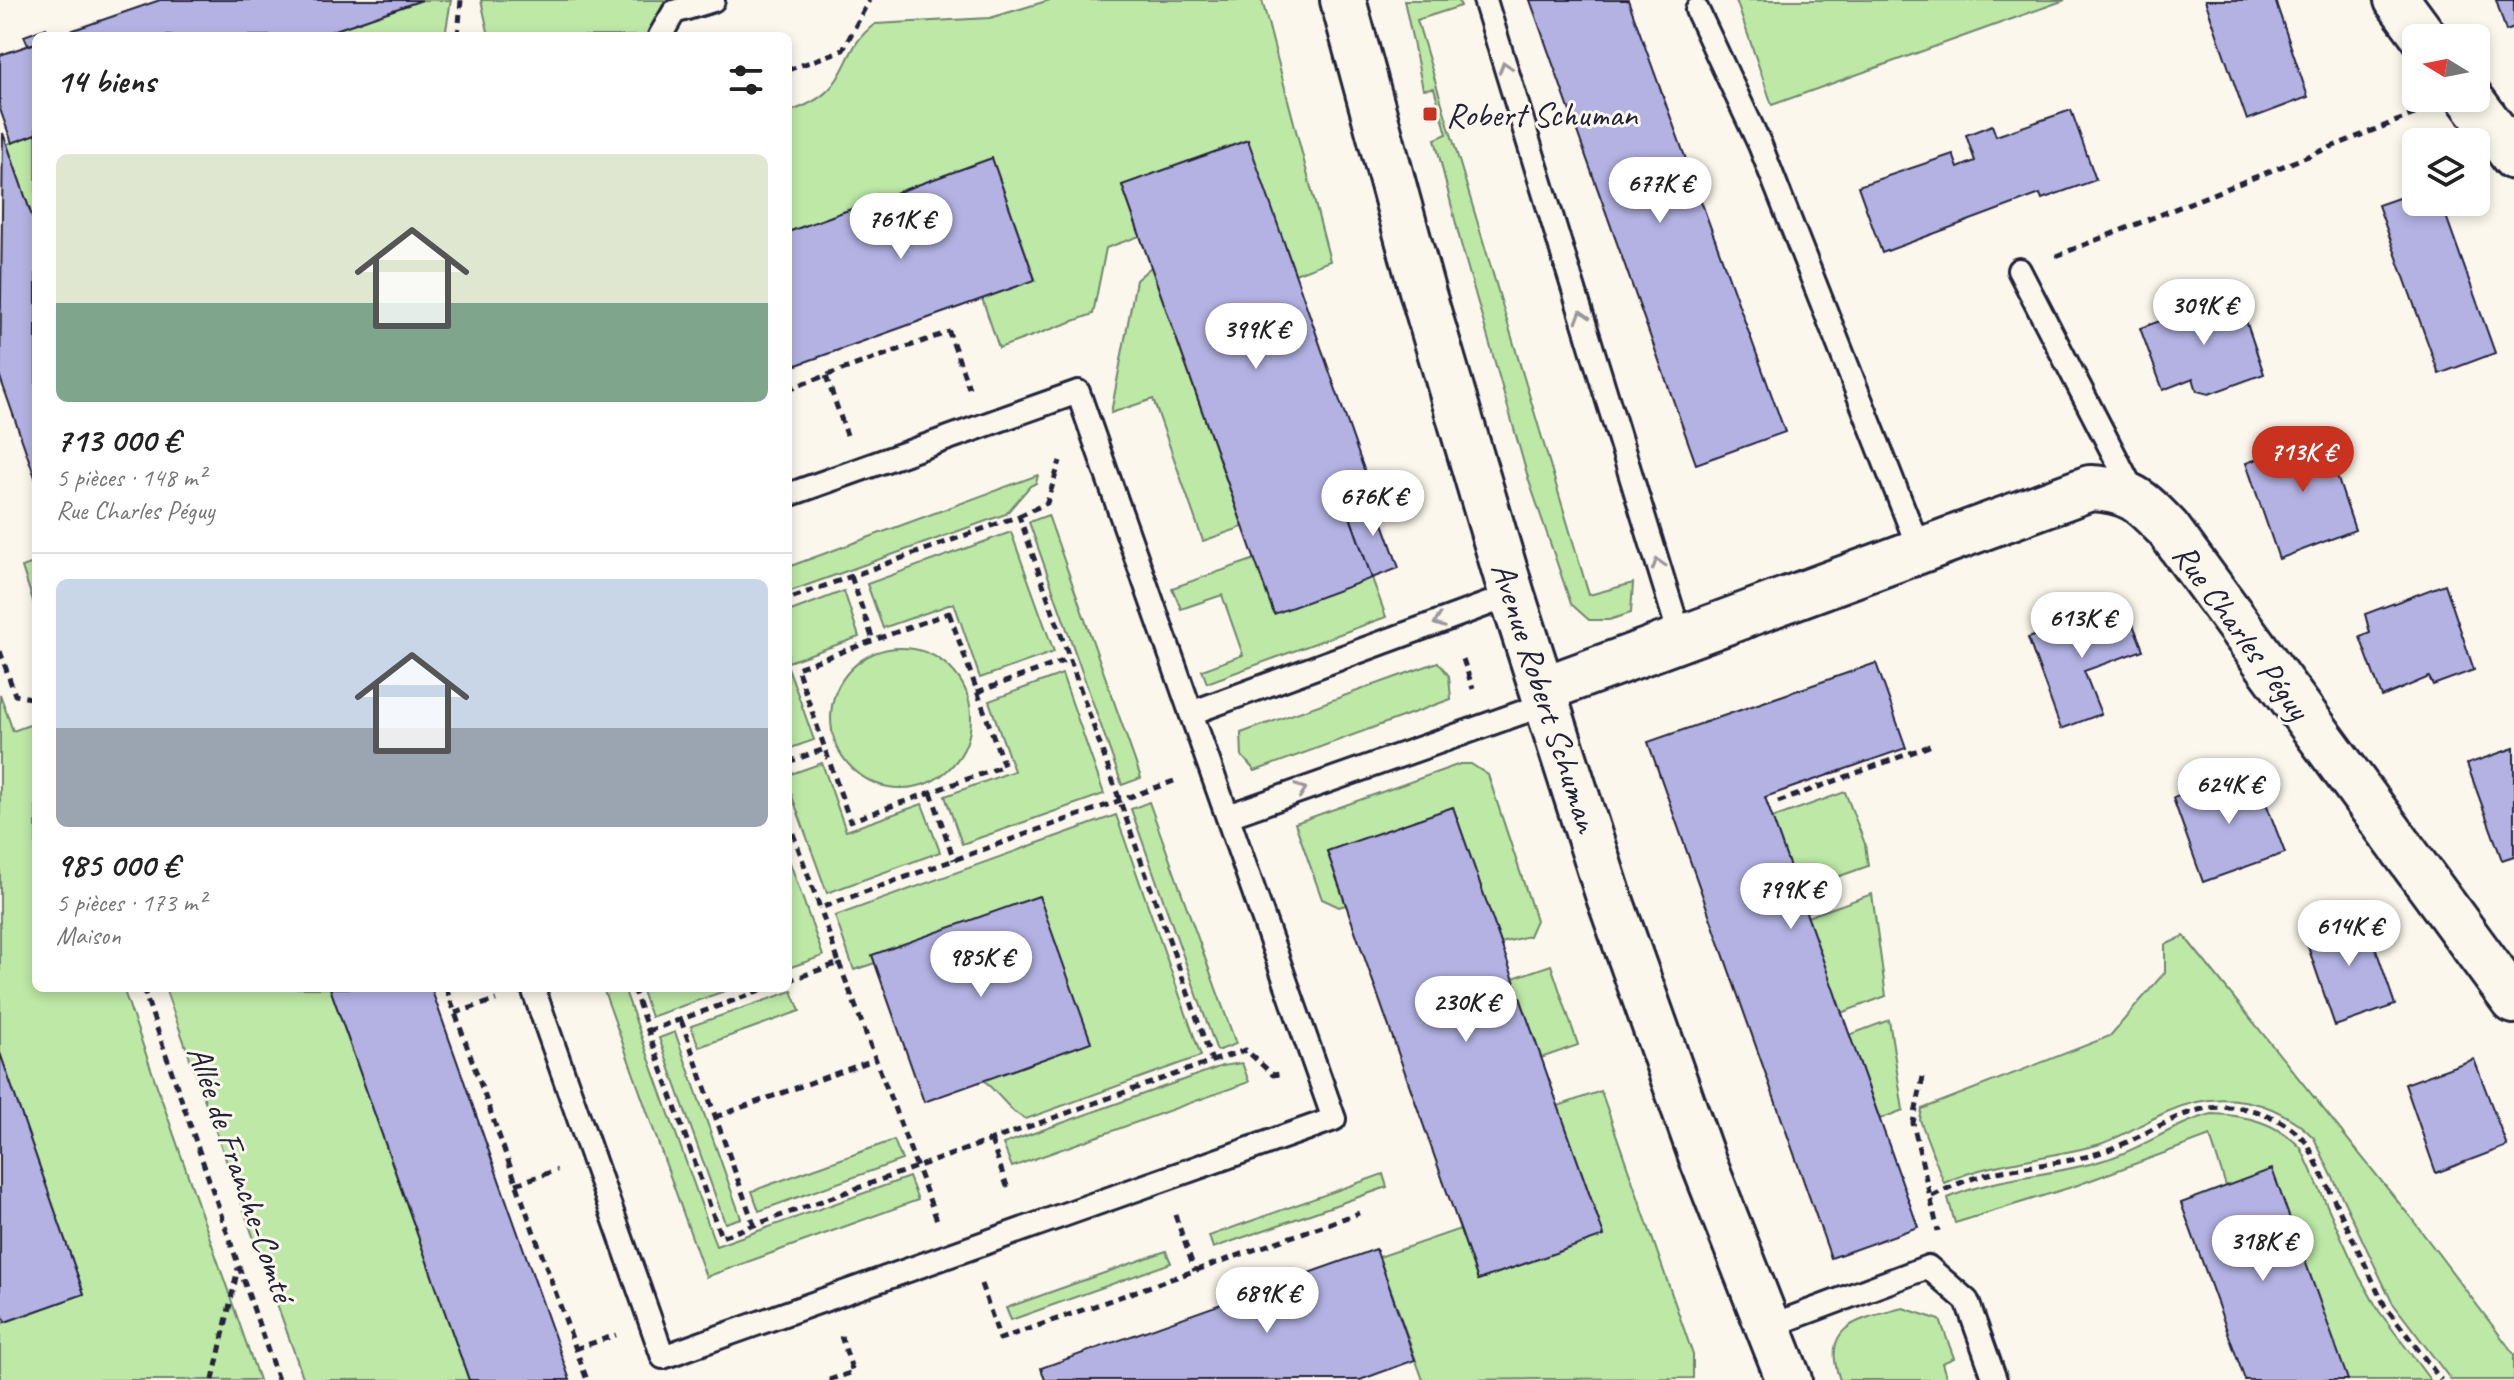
<!DOCTYPE html>
<html lang="fr">
<meta charset="utf-8">
<style>
body{margin:0;font-family:Caveat,sans-serif;background:#f6f6f6;color:#222;height:100vh;display:flex;flex-direction:column;font-size:30px;white-space:nowrap}
*{box-sizing:border-box;margin:0}
p{font-size:26px;color:#767676}
.icon{flex:none;width:44px;height:44px;fill:none;stroke:currentColor;stroke-width:2;stroke-linecap:round;stroke-linejoin:round}
.map{position:relative;flex:1;overflow:hidden}
.panel{position:absolute;left:32px;top:32px;width:760px;height:960px;display:flex;flex-direction:column;background:#fff;border-radius:12px;box-shadow:0 4px 12px #0003}
.panel>*{flex:none}
.needle{width:52px;rotate:280deg}
.tools{position:absolute;left:2402px;top:24px;display:grid;gap:16px}
.tools a{display:grid;place-items:center;width:88px;height:88px;border-radius:12px;background:#fff;box-shadow:0 4px 12px #0003;font-size:40px}
.price{position:absolute;translate:-50% -68px;padding:0 18px;border-radius:28px;background:#fff;color:#222;font-size:26px;line-height:52px;filter:drop-shadow(0 2px 4px #0008)}
.price::after{content:'';position:absolute;left:50%;top:48px;width:24px;height:18px;margin-left:-12px;background:inherit;clip-path:polygon(0 0,100% 0,50% 100%)}
.price.on{background:#c8321e;color:#fff}
ul{padding:0;list-style:none}
li{display:grid;align-content:center;gap:16px;height:424px;padding:0 24px}
li+li{border-top:2px solid #e0e0e0}
li span{display:grid;place-items:center;height:248px;border-radius:12px;color:#555}
li>.icon{margin-inline-start:auto}
span .icon{width:144px;height:144px;fill:#fffc;stroke-width:1}
li b{font-size:34px}
h2{display:flex;justify-content:space-between;align-items:center;height:96px;padding:0 24px;font-size:34px}
.map>svg:first-child{display:block}
</style>
<div class="map">
<svg width="2514" height="1380" viewBox="0 0 2514 1380">
<rect width="100%" height="100%" fill="#fbf7ec"/>
<filter id="ink" filterUnits="userSpaceOnUse"><feTurbulence type="fractalNoise" baseFrequency=".0125" numOctaves="2"/><feDisplacementMap in="SourceGraphic" scale="16" xChannelSelector="R" yChannelSelector="G"/><feConvolveMatrix kernelMatrix="1 2 1 2 8 2 1 2 1" color-interpolation-filters="sRGB"/></filter>
<g filter="url(#ink)">
<g fill="#bde8a5" stroke="#708570" stroke-width="2">
<path d="M 422,0 L 451,0 L 445,36 L 318,36 Z"/>
<path d="M 481,0 L 665,0 L 649,36 L 489,36 Z"/>
<path d="M 1050,0 L 1262,0 L 1330,261 L 1295,274 L 1247,140 L 1122,185 L 1140,236 L 1106,248 L 1093,314 L 999,348 L 982,298 L 1035,279 L 992,158 L 788,232 L 788,112 C 856,91 835,53 875,24 L 990,18 Z"/>
<path d="M 1404,0 L 1458,0 L 1461,6 L 1417,20 L 1589,595 L 1633,583 L 1631,613 L 1609,620 L 1589,620 L 1571,604 L 1529,481 L 1461,244 L 1435,139 L 1447,134 L 1434,88 L 1423,89 Z"/>
<path d="M 1736,0 L 2065,0 L 1772,105 Z"/>
<path d="M 36,134 L 36,228 L 7,144 Z"/>
<path d="M 1151,267 L 1243,527 L 1203,541 L 1153,399 L 1111,413 L 1136,280 Z"/>
<path d="M 1038,475 L 1036,483 L 1030,486 L 1006,514 L 788,592 L 788,567 Z"/>
<path d="M 1048,515 L 1141,778 L 1122,785 L 1029,522 Z"/>
<path d="M 1011,532 L 1054,652 L 980,678 L 954,603 L 883,628 L 867,584 Z"/>
<path d="M 1255,559 L 1372,578 L 1386,617 L 1207,683 L 1202,670 L 1243,655 L 1222,595 L 1181,609 L 1172,588 Z"/>
<path d="M 36,562 L 36,610 L 22,567 Z"/>
<path d="M 844,591 L 859,637 L 788,662 L 788,612 Z"/>
<circle cx="901" cy="718" r="70"/>
<path d="M 1438,662 L 1449,676 L 1451,699 L 1255,771 L 1242,756 L 1241,733 Z"/>
<path d="M 788,667 L 814,740 L 788,749 Z"/>
<path d="M 1062,674 L 1104,794 L 962,844 L 945,796 L 1014,771 L 989,701 Z"/>
<path d="M 0,694 L 13,731 L 32,724 L 36,736 L 36,988 L 123,988 L 259,1380 L 0,1380 L 0,1324 L 84,1294 L 0,1053 Z"/>
<path d="M 822,763 L 846,831 L 922,804 L 940,852 L 827,893 L 788,785 L 788,775 Z"/>
<path d="M 1460,764 L 1471,764 L 1488,775 L 1536,920 L 1529,936 L 1501,943 L 1453,807 L 1327,851 L 1346,905 L 1339,907 L 1322,899 L 1295,823 Z"/>
<path d="M 1845,792 L 1865,844 L 1868,866 L 1798,891 L 1772,818 Z"/>
<path d="M 1149,802 L 1236,1044 L 1217,1051 L 1131,809 Z"/>
<path d="M 1116,815 L 1201,1056 L 1026,1119 L 1014,1112 L 984,1080 L 1090,1042 L 1039,896 L 873,955 L 875,963 L 854,970 L 835,916 Z"/>
<path d="M 788,857 L 823,956 L 788,968 Z"/>
<path d="M 1872,894 L 1886,996 L 1841,1013 L 1807,917 Z"/>
<path d="M 2184,936 L 2412,1219 L 2514,1354 L 2514,1380 L 2451,1380 L 2392,1302 L 2314,1138 C 2275,1098 2219,1089 2169,1111 C 2145,1121 2122,1138 2097,1145 C 2047,1159 1991,1161 1944,1183 L 1920,1120 L 1922,1109 L 2110,1036 L 2165,972 L 2165,945 Z"/>
<path d="M 1551,965 L 1578,1045 L 1541,1058 L 1513,978 Z"/>
<path d="M 165,988 L 330,988 L 469,1380 L 304,1380 Z"/>
<path d="M 603,988 L 624,988 L 716,1246 L 909,1177 L 918,1200 L 706,1277 Z"/>
<path d="M 641,988 L 733,988 L 651,1017 Z"/>
<path d="M 792,991 L 800,1011 L 699,1047 L 691,1026 Z"/>
<path d="M 1889,1020 L 1903,1110 L 1880,1119 L 1849,1035 Z"/>
<path d="M 675,1032 L 741,1218 L 725,1223 L 659,1038 Z"/>
<path d="M 1242,1063 L 1249,1082 L 1012,1167 L 1003,1144 L 1222,1066 Z"/>
<path d="M 1601,1091 L 1693,1355 L 1693,1378 L 1423,1380 L 1379,1257 L 1460,1229 L 1478,1280 L 1604,1235 L 1558,1106 Z"/>
<path d="M 2212,1114 C 2247,1115 2277,1123 2301,1148 L 2359,1276 L 2379,1311 L 2430,1380 L 2348,1380 L 2226,1186 L 2210,1136 L 2075,1186 L 1955,1223 L 1948,1198 C 1997,1176 2053,1176 2104,1160 C 2141,1150 2172,1124 2212,1114 Z"/>
<path d="M 894,1140 L 902,1160 L 759,1211 L 752,1191 Z"/>
<path d="M 1383,1174 L 1387,1187 L 1213,1248 L 1209,1236 Z"/>
<path d="M 1166,1251 L 1171,1263 L 1011,1320 L 1006,1308 Z"/>
<path d="M 1903,1308 L 1940,1320 L 1954,1358 L 1942,1363 L 1947,1380 L 1840,1380 C 1819,1324 1861,1319 1903,1308 Z"/>
</g>
<g fill="#b3b2e3" stroke="#22223b" stroke-width="2">
<path d="M 160,0 L 422,0 L 318,36 L 56,36 Z"/>
<path d="M 1530,0 L 1628,0 L 1785,432 L 1696,464 Z"/>
<path d="M 2205,0 L 2275,0 L 2308,97 L 2247,120 Z"/>
<path d="M 2496,0 L 2514,0 L 2514,28 L 2506,31 Z"/>
<path d="M 46,28 L 49,36 L 36,36 L 36,43 L 28,45 L 24,36 Z"/>
<path d="M 36,43 L 36,134 L 12,143 L 0,109 L 0,55 Z"/>
<path d="M 2071,110 L 2096,180 L 2042,199 L 2040,194 L 1882,253 L 1858,186 L 1953,154 L 1958,168 L 1975,161 L 1966,135 L 1992,125 L 1996,136 Z"/>
<path d="M 3,133 L 36,228 L 36,480 L 0,377 Z"/>
<path d="M 1248,140 L 1374,498 L 1347,508 L 1372,578 L 1274,614 L 1122,185 Z"/>
<path d="M 992,158 L 1035,280 L 788,368 L 788,232 Z"/>
<path d="M 2416,192 L 2416,202 L 2441,202 L 2495,353 L 2439,374 L 2378,205 Z"/>
<path d="M 2237,294 L 2264,374 L 2209,394 L 2197,391 L 2193,378 L 2163,390 L 2140,328 Z"/>
<path d="M 2336,431 L 2348,465 L 2335,470 L 2355,530 L 2279,559 L 2246,463 Z"/>
<path d="M 1374,498 L 1399,568 L 1372,578 L 1347,508 Z"/>
<path d="M 2445,584 L 2474,670 L 2433,685 L 2429,677 L 2382,697 L 2360,637 L 2370,633 L 2365,614 Z"/>
<path d="M 2125,604 L 2143,650 L 2084,671 L 2101,714 L 2061,729 L 2028,638 Z"/>
<path d="M 1876,663 L 1906,748 L 1765,797 L 1918,1227 L 1831,1258 L 1648,742 Z"/>
<path d="M 2514,748 L 2514,856 L 2502,860 L 2467,764 Z"/>
<path d="M 2253,769 L 2285,853 L 2203,882 L 2173,798 Z"/>
<path d="M 1453,807 L 1604,1236 L 1478,1280 L 1327,851 Z"/>
<path d="M 1039,896 L 1091,1042 L 924,1102 L 872,955 Z"/>
<path d="M 2363,911 L 2395,1005 L 2335,1026 L 2303,932 Z"/>
<path d="M 330,988 L 431,988 L 570,1380 L 469,1380 Z"/>
<path d="M 0,1053 L 84,1294 L 5,1322 L 0,1308 Z"/>
<path d="M 2474,1059 L 2507,1146 L 2436,1173 L 2405,1084 Z"/>
<path d="M 2272,1169 L 2348,1380 L 2245,1380 L 2181,1203 Z"/>
<path d="M 1376,1249 L 1415,1360 L 1360,1380 L 1045,1380 L 1041,1368 Z"/>
</g>
<g fill="none" stroke-linecap="round" stroke-linejoin="round">
<defs>
<g id="service">
<path d="M 1485,0 L 1681,639"/>
<path d="M 1697,10 L 1760,145 L 1920,551"/>
<path d="M 660,36 L 674,12 L 713,0"/>
<path d="M 2019,270 L 2135,495"/>
<path d="M 1191,713 L 1512,595"/>
<path d="M 1228,816 L 1549,703"/>
<path d="M 533,988 L 663,1357 L 1334,1119 L 1078,392 L 788,495"/>
<path d="M 1770,1326 L 1928,1267 L 1967,1301 L 1995,1380"/>
</g>
<g id="minor">
<path d="M 2397,0 L 2425,38"/>
<path d="M 2470,98 L 2514,157"/>
<path d="M 1544,689 L 2090,488 C 2131,490 2140,500 2168,529 L 2514,1001"/>
</g>
<path id="tertiary" d="M 1343,0 L 1423,294 L 1512,595 L 1608,894 L 1703,1161 L 1789,1380"/>
</defs>
<use href="#service" stroke="#22223b" stroke-width="28"/>
<use href="#minor" stroke="#22223b" stroke-width="50"/>
<use href="#tertiary" stroke="#22223b" stroke-width="50"/>
<g stroke="#22223b" stroke-width="5" stroke-dasharray="8 6" stroke-linecap="butt">
<path d="M 458,36 L 461,0"/>
<path d="M 788,70 L 843,50 L 869,0"/>
<path d="M 2056,256 L 2422,111"/>
<path d="M 826,376 L 847,435"/>
<path d="M 788,389 L 949,332 L 969,388"/>
<path d="M 1019,516 L 1047,503 L 1060,461"/>
<path d="M 851,576 L 873,640"/>
<path d="M 949,613 L 1004,766 L 850,821 L 797,668 Z"/>
<path d="M 0,651 L 15,695 L 36,699"/>
<path d="M 1463,659 L 1473,689"/>
<path d="M 977,692 L 1069,659"/>
<path d="M 788,762 L 825,749"/>
<path d="M 931,792 L 954,860"/>
<path d="M 1778,802 L 1932,745"/>
<path d="M 788,820 L 820,908 L 1174,781"/>
<path d="M 839,963 L 937,1220"/>
<path d="M 788,981 L 839,963 L 820,908"/>
<path d="M 143,988 L 278,1380"/>
<path d="M 446,988 L 587,1380"/>
<path d="M 633,988 L 721,1237 L 1212,1061 L 1019,516 L 788,599"/>
<path d="M 455,1013 L 496,1000"/>
<path d="M 681,1020 L 754,1225"/>
<path d="M 648,1031 L 769,988"/>
<path d="M 1212,1061 L 1246,1050 L 1273,1075 L 1279,1074"/>
<path d="M 1923,1077 L 1913,1123 L 1938,1231"/>
<path d="M 715,1117 L 876,1059"/>
<path d="M 991,1140 L 1009,1192"/>
<path d="M 516,1184 L 557,1170"/>
<path d="M 1932,1196 C 1945,1190 1958,1183 1971,1179 C 2013,1165 2060,1166 2102,1152 C 2158,1134 2187,1096 2251,1110 C 2275,1116 2291,1126 2307,1143 L 2385,1306 L 2441,1380"/>
<path d="M 1175,1215 L 1195,1271"/>
<path d="M 981,1284 L 1000,1339 L 1359,1213"/>
<path d="M 575,1349 L 616,1335"/>
<path d="M 213,1380 L 238,1268"/>
<path d="M 829,1380 L 853,1372 L 841,1336"/>
</g>
<use href="#service" stroke="#fbf7ec" stroke-width="22"/>
<use href="#minor" stroke="#fbf7ec" stroke-width="44"/>
<use href="#tertiary" stroke="#fbf7ec" stroke-width="44"/>
</g>
<defs><path id="oneway-chevron" d="M-2-3.5L2.5 0L-2 3.5" fill="none" stroke-width="1.6" stroke-linecap="round" stroke-linejoin="round" transform="scale(2)"/></defs>
<g stroke="#99979c">
<use href="#oneway-chevron" transform="translate(1505 67) rotate(-107)"/>
<use href="#oneway-chevron" transform="translate(1582 316) rotate(-107)"/>
<use href="#oneway-chevron" transform="translate(1658 564) rotate(-107)"/>
<use href="#oneway-chevron" transform="translate(1439 622) rotate(160)"/>
<use href="#oneway-chevron" transform="translate(1301 790) rotate(-19)"/>
</g>
</g>
<rect fill="#c8321e" stroke="#fbf7ec" stroke-width="3" x="1422" y="106" width="16" height="16" rx="4"/>
<g text-anchor="middle" stroke-width="6" stroke-linejoin="round" paint-order="stroke">
<g font-size="34" fill="#22223b" stroke="#fbf7ec" text-anchor="start">
<text x="1446" y="126">Robert Schuman</text>
</g>
<g font-size="34" fill="#22223b" stroke="#fbf7ec">
<text transform="translate(2242 631) rotate(54)" y="12">Rue Charles Péguy</text>
<text transform="translate(1546 697) rotate(72)" y="12">Avenue Robert Schuman</text>
<text transform="translate(242 1173) rotate(71)" y="12">Allée de Franche-Comté</text>
</g>
</g>
</svg>
<div class="tools">
<a><svg class="needle" viewBox="-14 -14 28 28"><path d="M0-13l5 13h-10z" fill="#e53935"/><path d="M0 13l5-13h-10z" fill="#767676"/></svg></a>
<a><svg class="icon" aria-label="layers" viewBox="0 0 24 24"><path d="M12 4l9 5-9 5-9-5zM3 14l9 5 9-5"/></svg></a>
</div>
<b class="price" style="left:1660px;top:225px">677K €</b>
<b class="price" style="left:901px;top:261px">761K €</b>
<b class="price" style="left:2204px;top:347px">309K €</b>
<b class="price" style="left:1256px;top:371px">399K €</b>
<b class="price on" style="left:2303px;top:494px">713K €</b>
<b class="price" style="left:1373px;top:538px">676K €</b>
<b class="price" style="left:2082px;top:660px">613K €</b>
<b class="price" style="left:2229px;top:826px">624K €</b>
<b class="price" style="left:1791px;top:931px">799K €</b>
<b class="price" style="left:2349px;top:968px">614K €</b>
<b class="price" style="left:981px;top:999px">985K €</b>
<b class="price" style="left:1466px;top:1044px">230K €</b>
<b class="price" style="left:2263px;top:1283px">318K €</b>
<b class="price" style="left:1267px;top:1335px">689K €</b>
<section class="panel">
<h2>14 biens<svg class="icon" aria-label="filters" viewBox="0 0 24 24"><path d="M4 7h16M4 17h16"/><circle cx="9" cy="7" r="2"/><circle cx="15" cy="17" r="2"/></svg></h2>
<ul>
<li><span style="background:linear-gradient(#dfe7d0 60%,#7fa58c 0)"><svg class="icon" aria-label="home" viewBox="0 0 24 24"><path d="M3 11l9-7 9 7M6 9v11h12V9"/></svg></span><div><b>713 000 €</b><p>5 pièces · 148 m²</p><p>Rue Charles Péguy</p></div></li>
<li><span style="background:linear-gradient(#c9d6e8 60%,#9aa5b1 0)"><svg class="icon" aria-label="home" viewBox="0 0 24 24"><path d="M3 11l9-7 9 7M6 9v11h12V9"/></svg></span><div><b>985 000 €</b><p>5 pièces · 173 m²</p><p>Maison</p></div></li>
</ul>
</section>
</div>
